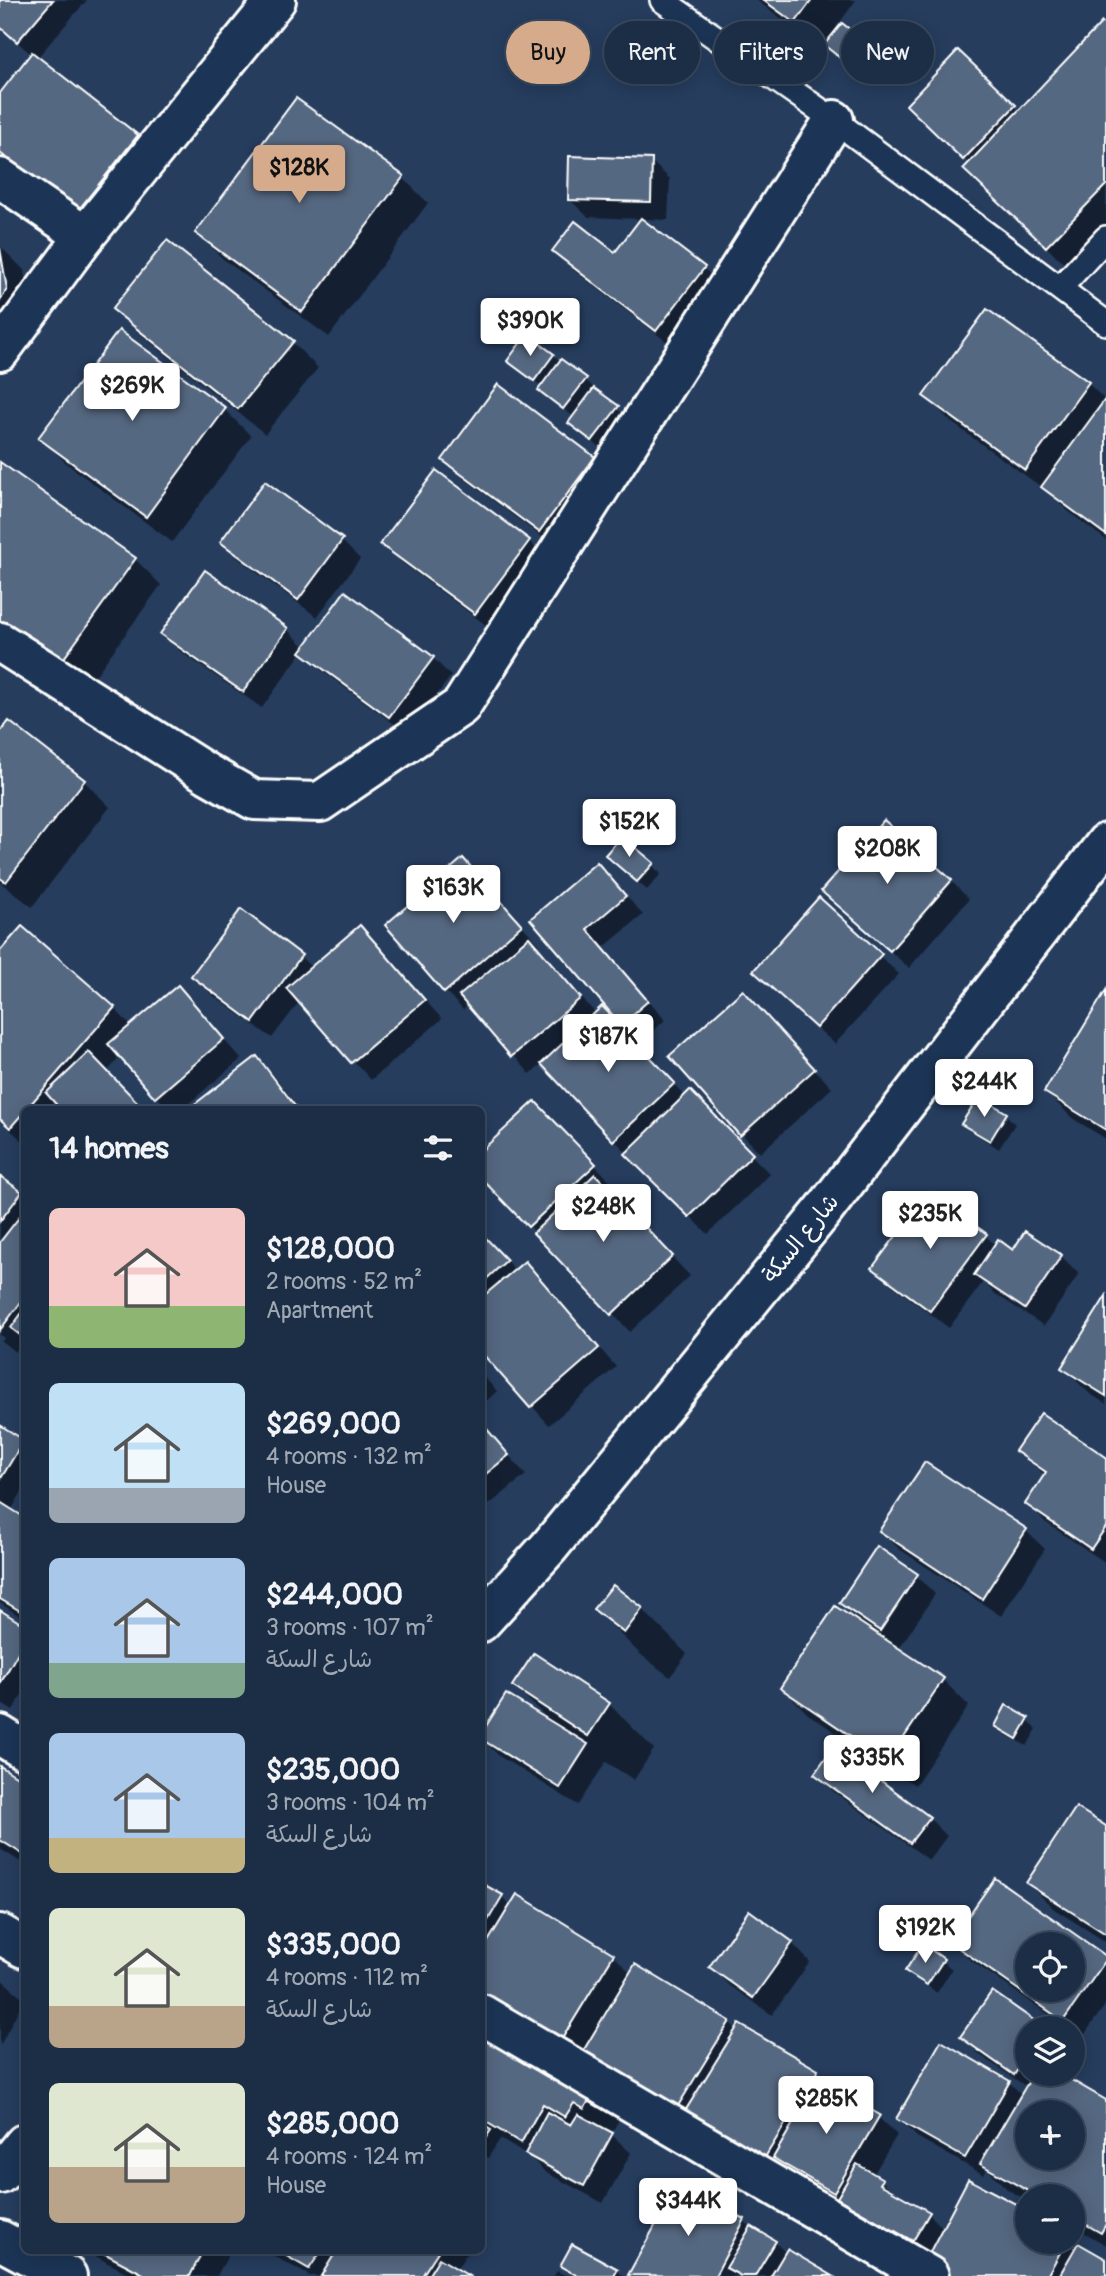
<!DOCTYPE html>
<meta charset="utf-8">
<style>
body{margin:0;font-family:Pangolin,"Playpen Sans Arabic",sans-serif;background:#293a51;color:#f1f3f6;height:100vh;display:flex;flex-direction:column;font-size:26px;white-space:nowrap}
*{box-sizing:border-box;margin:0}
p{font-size:23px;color:#a0a8b3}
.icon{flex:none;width:38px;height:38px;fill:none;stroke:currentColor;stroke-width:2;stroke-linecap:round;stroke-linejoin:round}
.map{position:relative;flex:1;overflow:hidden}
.drawer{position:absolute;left:21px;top:1106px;width:464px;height:1148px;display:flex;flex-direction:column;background:#1c2e46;border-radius:10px;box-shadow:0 4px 18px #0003,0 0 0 2px #3a4a5f}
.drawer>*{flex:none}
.top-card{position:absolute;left:506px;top:21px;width:495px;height:63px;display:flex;gap:14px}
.controls{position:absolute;left:1015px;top:1932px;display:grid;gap:14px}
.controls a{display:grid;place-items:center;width:70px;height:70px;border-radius:50%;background:#1c2e46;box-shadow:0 4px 18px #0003,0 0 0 2px #3a4a5f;font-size:35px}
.price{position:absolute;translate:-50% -60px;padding:0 16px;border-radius:7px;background:#fff;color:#222;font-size:23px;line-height:46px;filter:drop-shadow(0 2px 4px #0008)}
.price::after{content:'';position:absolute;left:50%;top:42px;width:21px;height:16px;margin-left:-10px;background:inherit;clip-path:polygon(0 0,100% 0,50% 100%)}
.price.current{background:#d6ab8b;color:#111}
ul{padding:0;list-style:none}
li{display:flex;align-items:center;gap:21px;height:175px;padding:0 28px}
li span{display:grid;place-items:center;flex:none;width:196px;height:140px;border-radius:10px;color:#555}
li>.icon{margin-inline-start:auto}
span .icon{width:84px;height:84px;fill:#fffc;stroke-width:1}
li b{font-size:30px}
h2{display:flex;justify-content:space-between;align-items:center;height:84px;padding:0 28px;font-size:30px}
.pill{padding:0 24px;border-radius:32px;background:#1c2e46;box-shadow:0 4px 18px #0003,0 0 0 2px #3a4a5f;font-size:24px;line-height:63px}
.pill.current{background:#d6ab8b;color:#111}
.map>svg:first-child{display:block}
</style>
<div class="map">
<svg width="1106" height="2276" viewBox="0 0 1106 2276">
<rect width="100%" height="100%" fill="#263d5e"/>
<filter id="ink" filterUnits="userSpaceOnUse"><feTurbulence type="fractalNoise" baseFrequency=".0143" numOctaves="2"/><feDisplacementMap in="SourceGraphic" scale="14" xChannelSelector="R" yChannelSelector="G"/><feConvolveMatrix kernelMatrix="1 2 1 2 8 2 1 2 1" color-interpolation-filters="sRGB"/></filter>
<g filter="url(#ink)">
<g fill="#0007" fill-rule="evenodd">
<path d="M 0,0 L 87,0 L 37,58 L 137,137 L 163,162 L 103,237 L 0,157 L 0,95 L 32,55 L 0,27 Z"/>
<path d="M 756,0 L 856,0 L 831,35 L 833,37 L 843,25 L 875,54 L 859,73 L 825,43 L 822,48 Z"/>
<path d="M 1106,28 L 1106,238 L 1073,272 L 991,195 L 970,164 L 926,124 L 958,53 L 1020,111 Z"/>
<path d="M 651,161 L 670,179 L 668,220 L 588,217 L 569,199 Z"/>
<path d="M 402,177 L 428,203 L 329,337 L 223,259 L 197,233 Z"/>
<path d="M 642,220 L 704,268 L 722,287 L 675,348 L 572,269 L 554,251 L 615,254 Z"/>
<path d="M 0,246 L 24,270 L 32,316 L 0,369 Z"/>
<path d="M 114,309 L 292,342 L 318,368 L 265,434 L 140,334 Z"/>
<path d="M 120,332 L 225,410 L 251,436 L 172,542 L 67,464 L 41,438 Z"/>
<path d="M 528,337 L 585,379 L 594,388 L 593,390 L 626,416 L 602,449 L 570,423 L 574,417 L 549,398 L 540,389 L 542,387 L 509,361 Z"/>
<path d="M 1088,383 L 1106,401 L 1106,540 L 1069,512 L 1047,491 L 951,422 L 926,396 Z"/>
<path d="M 594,458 L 612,476 L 558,549 L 463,478 L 445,460 Z"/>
<path d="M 0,466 L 135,559 L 161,585 L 85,690 L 0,629 Z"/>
<path d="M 436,472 L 529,541 L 547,560 L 494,631 L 401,562 L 383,543 Z"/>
<path d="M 265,484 L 342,541 L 360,559 L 317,617 L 240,560 L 222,542 Z"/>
<path d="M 206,572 L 287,629 L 306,648 L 433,658 L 451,676 L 408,734 L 321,670 L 302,652 L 262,708 L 181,652 L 162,633 Z"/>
<path d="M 0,735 L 84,781 L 110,807 L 32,907 L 0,882 Z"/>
<path d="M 463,861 L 539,944 L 536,946 L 596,1014 L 616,1023 L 618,1021 L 532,920 L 615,883 L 643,915 L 603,948 L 665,1020 L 637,1045 L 686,1097 L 690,1093 L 770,1174 L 708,1234 L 628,1154 L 543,1064 L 530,1074 L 469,1005 L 463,1010 L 445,991 Z"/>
<path d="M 617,864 L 652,865 L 661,874 L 647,890 Z"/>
<path d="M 951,881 L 969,899 L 909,968 L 824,891 Z"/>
<path d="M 819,900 L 899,974 L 835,1044 L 773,989 Z"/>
<path d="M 241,912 L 301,957 L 312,968 L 360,927 L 442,1019 L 371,1080 L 300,1001 L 272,1038 L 211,994 L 193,975 Z"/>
<path d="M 0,954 L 114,1008 L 131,1026 L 178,987 L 241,1059 L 181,1110 L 169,1110 L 121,1056 L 107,1072 L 143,1110 L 24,1110 L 24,1142 L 0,1121 Z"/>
<path d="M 1106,994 L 1106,1139 L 1072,1118 L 1046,1092 Z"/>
<path d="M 761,1011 L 832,1088 L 760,1153 L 742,1134 Z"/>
<path d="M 257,1059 L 275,1077 L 300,1110 L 190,1110 Z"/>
<path d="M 979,1098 L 1006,1115 L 1015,1124 L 999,1149 L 972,1132 L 963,1123 Z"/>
<path d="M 553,1121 L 613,1184 L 608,1189 L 690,1276 L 630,1332 L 481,1175 Z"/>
<path d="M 0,1178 L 24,1197 L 24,1340 L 15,1352 L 0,1340 L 2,1341 L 4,1338 L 0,1335 Z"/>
<path d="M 481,1234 L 516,1271 L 543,1282 L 616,1367 L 549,1425 L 481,1349 Z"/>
<path d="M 986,1236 L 996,1246 L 1013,1252 L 1061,1256 L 1079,1274 L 1044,1326 L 994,1293 L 983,1282 L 949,1328 L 893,1286 L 875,1268 Z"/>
<path d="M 1106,1300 L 1106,1404 L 1089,1393 L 1063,1368 Z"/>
<path d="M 481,1374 L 497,1391 L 481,1406 Z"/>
<path d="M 481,1423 L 526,1475 L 489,1505 L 481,1497 Z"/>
<path d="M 0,1427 L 24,1442 L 24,1488 L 11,1511 L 24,1519 L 24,1619 L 0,1603 Z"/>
<path d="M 1017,1451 L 1106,1459 L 1106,1563 L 1045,1522 L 1027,1504 L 1046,1476 Z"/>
<path d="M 925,1465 L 1026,1531 L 1045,1549 L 1001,1616 L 899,1549 L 881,1531 Z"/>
<path d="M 878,1549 L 917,1576 L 935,1594 L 898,1650 L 943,1680 L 969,1706 L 915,1785 L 808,1714 L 782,1688 L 861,1623 L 841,1603 Z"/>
<path d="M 595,1609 L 642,1609 L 687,1654 L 670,1677 L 640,1654 Z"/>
<path d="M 0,1612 L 24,1627 L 24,1691 L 13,1711 L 0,1703 Z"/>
<path d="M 514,1686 L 609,1704 L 654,1749 L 634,1780 L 606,1762 L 578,1805 L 499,1756 L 481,1738 L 549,1720 Z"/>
<path d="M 1028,1720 L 1037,1729 L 1027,1746 L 1006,1735 L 997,1726 Z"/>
<path d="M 0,1768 L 24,1783 L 24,1864 L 0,1849 Z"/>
<path d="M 816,1773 L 929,1818 L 947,1836 L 929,1860 L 834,1792 Z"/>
<path d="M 1106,1828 L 1106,1942 L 1054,1909 L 1028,1883 Z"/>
<path d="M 995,1881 L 1106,1958 L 1106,2004 L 1082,2038 L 1073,2031 L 1073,2028 L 1068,2028 L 970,1960 L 952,1942 ZM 1027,1944 L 1073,1944 L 1073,1990 L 1027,1990 Z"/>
<path d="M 481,1885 L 502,1897 L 511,1906 L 613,1955 L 632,1974 L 729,2022 L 737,2030 L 816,2072 L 835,2090 L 878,2117 L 897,2135 L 873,2175 L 882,2181 L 898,2196 L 929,2214 L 944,2229 L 969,2182 L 1027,2212 L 1027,2242 L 1073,2242 L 1073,2238 L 1083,2248 L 1106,2261 L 1106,2276 L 940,2276 L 787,2169 L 780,2181 L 481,2008 Z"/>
<path d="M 792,1943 L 810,1962 L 772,2015 L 729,1985 L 711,1967 Z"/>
<path d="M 924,1947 L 952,1969 L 937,1993 L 907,1971 Z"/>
<path d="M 0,1978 L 24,1999 L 0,2046 Z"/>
<path d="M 992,1994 L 1042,2028 L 1027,2028 L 1027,2074 L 1057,2074 L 1106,2102 L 1106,2245 L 1073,2226 L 1073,2196 L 1027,2196 L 1027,2200 L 1008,2190 L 987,2169 L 984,2175 L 917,2137 L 898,2119 L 1009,2082 L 1022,2095 L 1027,2087 L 980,2055 L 962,2037 ZM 1027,2112 L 1073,2112 L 1073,2158 L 1027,2158 Z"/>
<path d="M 481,2023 L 621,2116 L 611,2134 L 631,2153 L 603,2203 L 545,2172 L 531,2158 L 500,2139 L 488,2158 L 481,2154 Z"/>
<path d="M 678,2186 L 744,2221 L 753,2229 L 775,2242 L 786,2253 L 829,2276 L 631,2276 Z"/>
<path d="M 84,2250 L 231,2250 L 217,2276 L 133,2276 Z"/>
<path d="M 263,2250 L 469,2250 L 456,2270 L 466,2276 L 310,2276 Z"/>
<path d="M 562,2266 L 617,2270 L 623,2276 L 573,2276 Z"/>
<path d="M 557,2271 L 566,2276 L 554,2276 Z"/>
</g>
<g fill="#556781" stroke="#fff" stroke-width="2" fill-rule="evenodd">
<path d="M 0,0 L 53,0 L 17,42 L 0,27 Z"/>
<path d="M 763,0 L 812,0 L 795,23 Z"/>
<path d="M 1102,22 L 1106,26 L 1106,185 L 1046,247 L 963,169 Z"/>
<path d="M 842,23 L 867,43 L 849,65 L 824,45 Z"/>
<path d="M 958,50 L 1016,105 L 963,160 L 906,105 Z"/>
<path d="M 32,52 L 138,135 L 76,213 L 0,153 L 0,93 Z"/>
<path d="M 296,98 L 404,176 L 302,312 L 195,233 Z"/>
<path d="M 569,156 L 652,159 L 651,202 L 568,200 Z"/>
<path d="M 641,218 L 705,267 L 656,331 L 552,251 L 575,221 L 615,252 Z"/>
<path d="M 167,240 L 294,341 L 238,409 L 112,309 Z"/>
<path d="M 0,248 L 7,289 L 0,301 Z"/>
<path d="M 987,309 L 1089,382 L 1025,470 L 923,396 Z"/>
<path d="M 119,330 L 226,408 L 146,517 L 38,438 Z"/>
<path d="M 527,334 L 554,354 L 534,381 L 507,361 Z"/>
<path d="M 561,359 L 587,378 L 563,409 L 538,390 Z"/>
<path d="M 498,384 L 595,457 L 539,532 L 442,460 Z"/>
<path d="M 594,388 L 619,406 L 592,441 L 568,423 Z"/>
<path d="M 1106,398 L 1106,535 L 1041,487 Z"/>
<path d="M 0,462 L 136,558 L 59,665 L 0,623 Z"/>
<path d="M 436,470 L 530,540 L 475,614 L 380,544 Z"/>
<path d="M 265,481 L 343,539 L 298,600 L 220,542 Z"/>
<path d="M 205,570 L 288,628 L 243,692 L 160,634 Z"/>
<path d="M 345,591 L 434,657 L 389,717 L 300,652 Z"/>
<path d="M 9,721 L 85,780 L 6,882 L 0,878 L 0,732 Z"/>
<path d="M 884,820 L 952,880 L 890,951 L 821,891 Z"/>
<path d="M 622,836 L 654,863 L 637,882 L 605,855 Z"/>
<path d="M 463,858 L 522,925 L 444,993 L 385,925 Z"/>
<path d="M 597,862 L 626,896 L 587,929 L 648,1001 L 621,1025 L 530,919 Z"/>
<path d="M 819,897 L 882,954 L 816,1028 L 753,971 Z"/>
<path d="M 241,909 L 302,955 L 253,1022 L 191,976 Z"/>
<path d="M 360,925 L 425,1000 L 351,1063 L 286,988 Z"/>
<path d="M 22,926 L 115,1007 L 10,1128 L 0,1119 L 0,951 Z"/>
<path d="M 529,937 L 581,998 L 511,1057 L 459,996 Z"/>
<path d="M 178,985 L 224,1039 L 155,1098 L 108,1044 Z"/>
<path d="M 743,990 L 815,1069 L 740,1136 L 669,1056 Z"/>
<path d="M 1106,990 L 1106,1130 L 1044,1092 Z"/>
<path d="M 602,1006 L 675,1083 L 613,1141 L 541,1064 Z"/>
<path d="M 89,1052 L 145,1110 L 61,1110 L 46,1093 Z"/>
<path d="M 257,1056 L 298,1110 L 187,1110 Z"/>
<path d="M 690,1090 L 753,1154 L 689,1217 L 625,1154 Z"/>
<path d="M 979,1096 L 1007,1113 L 990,1141 L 961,1124 Z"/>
<path d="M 535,1101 L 596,1164 L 528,1227 L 481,1178 L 481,1151 Z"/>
<path d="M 595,1174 L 673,1256 L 611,1315 L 533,1233 Z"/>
<path d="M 0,1176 L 22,1192 L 0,1221 Z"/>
<path d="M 929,1192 L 987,1234 L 930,1311 L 872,1268 Z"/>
<path d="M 24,1211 L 24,1298 L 0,1330 L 0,1242 Z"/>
<path d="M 1025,1231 L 1062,1255 L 1025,1309 L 974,1275 L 998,1239 L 1013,1250 Z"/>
<path d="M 481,1233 L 507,1260 L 481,1284 Z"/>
<path d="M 525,1261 L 599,1348 L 530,1408 L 481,1352 L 481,1298 Z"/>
<path d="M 1106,1296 L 1106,1396 L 1061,1368 Z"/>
<path d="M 24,1310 L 24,1338 L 11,1328 Z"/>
<path d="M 1041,1413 L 1106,1457 L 1106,1527 L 1091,1549 L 1025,1504 L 1046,1472 L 1015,1451 Z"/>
<path d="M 481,1422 L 509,1455 L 481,1478 Z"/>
<path d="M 0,1425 L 24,1440 L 0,1480 Z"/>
<path d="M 925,1462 L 1027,1529 L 982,1599 L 879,1531 Z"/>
<path d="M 0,1502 L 24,1517 L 24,1609 L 22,1612 L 0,1599 Z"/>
<path d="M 877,1546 L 918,1574 L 880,1631 L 839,1603 Z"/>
<path d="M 613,1585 L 643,1608 L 624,1633 L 593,1609 Z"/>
<path d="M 835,1606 L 944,1678 L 888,1761 L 780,1688 Z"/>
<path d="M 0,1610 L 24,1625 L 24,1642 L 0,1684 Z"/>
<path d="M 534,1653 L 610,1703 L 588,1736 L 512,1686 Z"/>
<path d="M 506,1694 L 588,1744 L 560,1788 L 481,1739 L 481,1734 Z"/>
<path d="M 1006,1705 L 1029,1718 L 1017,1739 L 995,1726 Z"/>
<path d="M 834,1746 L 930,1817 L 910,1843 L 814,1774 Z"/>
<path d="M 0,1766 L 24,1781 L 24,1855 L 0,1840 Z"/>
<path d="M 1076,1807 L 1106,1826 L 1106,1934 L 1026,1883 Z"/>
<path d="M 995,1878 L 1106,1956 L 1106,1960 L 1063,2021 L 950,1942 ZM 1027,1944 L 1073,1944 L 1073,1990 L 1027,1990 Z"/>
<path d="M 481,1883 L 503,1895 L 481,1932 Z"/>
<path d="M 517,1894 L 614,1954 L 557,2047 L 481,2002 L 481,1953 Z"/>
<path d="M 749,1910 L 793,1942 L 753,1998 L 709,1967 Z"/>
<path d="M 923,1944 L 944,1959 L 927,1985 L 905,1971 Z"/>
<path d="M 635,1964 L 730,2021 L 673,2114 L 579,2058 Z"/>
<path d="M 992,1991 L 1045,2028 L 1027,2028 L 1027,2056 L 1014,2075 L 960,2037 Z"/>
<path d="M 481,2021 L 596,2089 L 584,2109 L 574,2103 L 565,2117 L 543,2104 L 521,2143 L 481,2119 Z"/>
<path d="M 739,2024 L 818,2070 L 761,2164 L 682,2116 Z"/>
<path d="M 941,2041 L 1010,2081 L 965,2158 L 896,2119 Z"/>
<path d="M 1033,2074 L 1061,2074 L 1106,2100 L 1106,2224 L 1101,2233 L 1073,2217 L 1073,2196 L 1037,2196 L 980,2164 ZM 1027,2112 L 1073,2112 L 1073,2158 L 1027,2158 Z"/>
<path d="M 818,2080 L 880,2115 L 834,2193 L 773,2158 Z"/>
<path d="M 547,2112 L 571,2125 L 578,2114 L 613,2133 L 584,2186 L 525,2154 Z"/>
<path d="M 481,2124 L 491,2130 L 481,2145 Z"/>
<path d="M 857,2164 L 883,2179 L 880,2184 L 930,2212 L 913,2241 L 837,2198 Z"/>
<path d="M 968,2179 L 1027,2210 L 1027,2242 L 1066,2242 L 1047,2276 L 949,2276 L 924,2263 Z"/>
<path d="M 678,2184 L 745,2219 L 715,2276 L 628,2275 Z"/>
<path d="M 751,2226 L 776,2241 L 755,2276 L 741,2276 L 726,2268 Z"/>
<path d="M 1078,2243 L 1106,2259 L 1106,2276 L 1059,2276 Z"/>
<path d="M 572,2244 L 618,2269 L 614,2276 L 578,2276 L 560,2266 Z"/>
<path d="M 787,2249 L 833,2276 L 771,2276 Z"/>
<path d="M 98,2250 L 203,2250 L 190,2276 L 147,2276 Z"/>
<path d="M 276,2250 L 322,2250 L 309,2269 Z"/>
<path d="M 337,2250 L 439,2250 L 422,2276 L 321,2276 Z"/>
<path d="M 439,2258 L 469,2276 L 428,2276 Z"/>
</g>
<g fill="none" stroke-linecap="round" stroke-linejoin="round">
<defs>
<g id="lane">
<path d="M 662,0 L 834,120 L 1106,323"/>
<path d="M 1060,288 L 1106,238"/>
</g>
<g id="street">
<path d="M 0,178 L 85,236"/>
<path d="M 0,351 L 85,236 L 276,0"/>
<path d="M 0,642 L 208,774 L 254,800 L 320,802 L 461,706 L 834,120"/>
<path d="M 481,1622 L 549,1547 L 824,1210 L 1106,843"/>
<path d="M 0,1735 L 24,1750"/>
<path d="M 0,1934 L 24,1948"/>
<path d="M 481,2014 L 929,2276"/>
<path d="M 0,2174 L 24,2144"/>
<path d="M 0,2240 L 67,2276"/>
</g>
</defs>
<use href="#lane" stroke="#fff" stroke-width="28"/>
<use href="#street" stroke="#fff" stroke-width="44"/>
<use href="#lane" stroke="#1d3557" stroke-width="23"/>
<use href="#street" stroke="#1d3557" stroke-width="38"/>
</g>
</g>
<g text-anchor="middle" stroke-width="7" stroke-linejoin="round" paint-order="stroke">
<g font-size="23" fill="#fff" stroke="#1d3557">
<text transform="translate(800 1238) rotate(-51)" y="8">شارع السكة</text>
</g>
</g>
</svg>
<div class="controls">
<a><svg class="icon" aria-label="locate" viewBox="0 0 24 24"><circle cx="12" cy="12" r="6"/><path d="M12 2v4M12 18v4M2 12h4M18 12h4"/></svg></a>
<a><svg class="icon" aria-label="layers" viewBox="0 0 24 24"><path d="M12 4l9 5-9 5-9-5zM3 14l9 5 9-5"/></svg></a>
<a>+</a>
<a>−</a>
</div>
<b class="price current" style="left:299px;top:205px">$128K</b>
<b class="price" style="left:530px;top:358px">$390K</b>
<b class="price" style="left:132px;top:423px">$269K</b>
<b class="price" style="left:629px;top:859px">$152K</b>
<b class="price" style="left:887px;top:886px">$208K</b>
<b class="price" style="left:453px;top:925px">$163K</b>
<b class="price" style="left:608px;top:1074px">$187K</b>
<b class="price" style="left:984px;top:1119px">$244K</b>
<b class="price" style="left:603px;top:1244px">$248K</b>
<b class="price" style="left:930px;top:1251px">$235K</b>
<b class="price" style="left:872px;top:1795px">$335K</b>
<b class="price" style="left:925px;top:1965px">$192K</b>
<b class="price" style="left:826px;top:2136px">$285K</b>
<b class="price" style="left:688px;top:2238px">$344K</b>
<div class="top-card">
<a class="pill current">Buy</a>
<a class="pill">Rent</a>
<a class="pill">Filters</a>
<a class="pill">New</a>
</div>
<section class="drawer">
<h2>14 homes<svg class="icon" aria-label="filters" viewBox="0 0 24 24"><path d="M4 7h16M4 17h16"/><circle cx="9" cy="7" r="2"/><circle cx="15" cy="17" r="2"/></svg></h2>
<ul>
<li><span style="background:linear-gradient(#f6c9c9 70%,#8fb573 0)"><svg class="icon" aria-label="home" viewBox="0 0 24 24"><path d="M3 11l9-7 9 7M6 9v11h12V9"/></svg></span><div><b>$128,000</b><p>2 rooms · 52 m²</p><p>Apartment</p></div></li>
<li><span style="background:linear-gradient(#bfe0f5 75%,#9aa5b1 0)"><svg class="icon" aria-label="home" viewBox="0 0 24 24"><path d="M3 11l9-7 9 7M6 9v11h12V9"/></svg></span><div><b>$269,000</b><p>4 rooms · 132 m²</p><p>House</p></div></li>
<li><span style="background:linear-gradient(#a9c7e8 75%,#7fa58c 0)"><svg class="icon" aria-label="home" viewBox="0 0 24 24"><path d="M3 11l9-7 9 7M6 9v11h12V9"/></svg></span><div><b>$244,000</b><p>3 rooms · 107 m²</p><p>شارع السكة</p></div></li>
<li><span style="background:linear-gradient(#a9c7e8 75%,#c2b280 0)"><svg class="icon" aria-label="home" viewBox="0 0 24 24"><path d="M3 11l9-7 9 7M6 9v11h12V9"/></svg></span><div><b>$235,000</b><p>3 rooms · 104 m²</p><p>شارع السكة</p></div></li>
<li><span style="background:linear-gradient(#dfe7d0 70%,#b9a48a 0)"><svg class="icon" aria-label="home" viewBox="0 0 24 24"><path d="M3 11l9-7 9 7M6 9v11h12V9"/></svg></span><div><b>$335,000</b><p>4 rooms · 112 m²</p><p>شارع السكة</p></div></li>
<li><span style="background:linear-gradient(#dfe7d0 60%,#b9a48a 0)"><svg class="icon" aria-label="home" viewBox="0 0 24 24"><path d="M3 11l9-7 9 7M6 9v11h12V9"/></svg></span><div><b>$285,000</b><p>4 rooms · 124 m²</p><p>House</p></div></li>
</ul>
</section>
</div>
